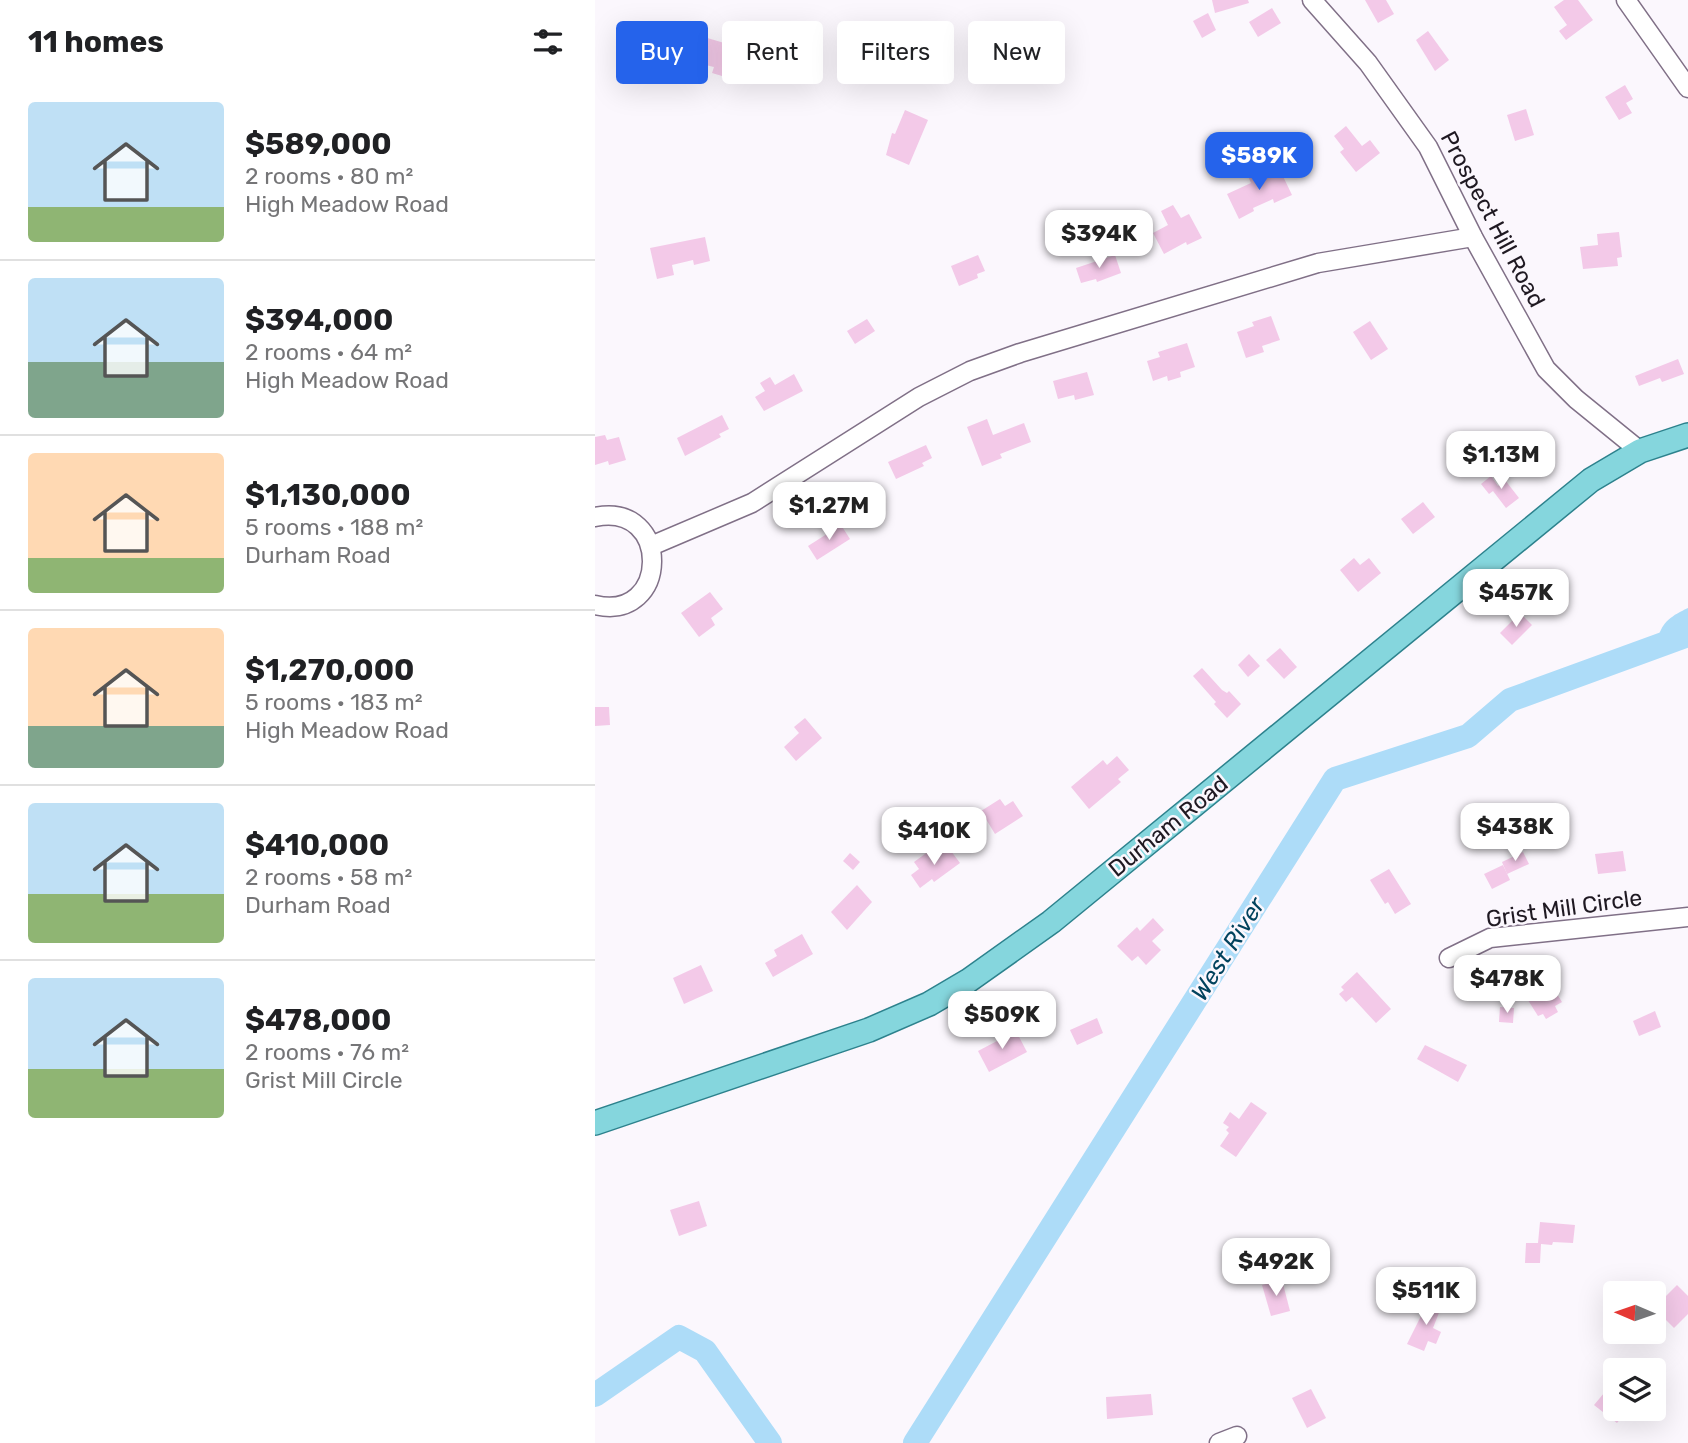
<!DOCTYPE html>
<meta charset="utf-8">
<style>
body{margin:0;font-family:Rubik,sans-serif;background:#f6f6f6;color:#202124;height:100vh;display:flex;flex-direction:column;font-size:26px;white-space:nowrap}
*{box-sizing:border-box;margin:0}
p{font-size:23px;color:#757577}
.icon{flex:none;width:38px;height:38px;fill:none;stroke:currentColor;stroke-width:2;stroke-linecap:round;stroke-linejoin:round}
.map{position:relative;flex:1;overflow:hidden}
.panel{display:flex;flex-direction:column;background:#fff;width:595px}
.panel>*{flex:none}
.guide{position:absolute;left:21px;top:21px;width:665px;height:63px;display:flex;gap:14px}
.needle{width:46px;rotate:272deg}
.fabs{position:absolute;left:1008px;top:1281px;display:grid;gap:14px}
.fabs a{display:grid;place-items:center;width:63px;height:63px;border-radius:7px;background:#fff;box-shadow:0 7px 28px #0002;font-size:35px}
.price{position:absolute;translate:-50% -60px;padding:0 16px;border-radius:14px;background:#fff;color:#222;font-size:23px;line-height:46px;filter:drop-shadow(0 2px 4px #0008)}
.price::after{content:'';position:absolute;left:50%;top:42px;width:21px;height:16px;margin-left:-10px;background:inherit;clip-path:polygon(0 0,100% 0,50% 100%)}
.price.on{background:#2563eb;color:#fff}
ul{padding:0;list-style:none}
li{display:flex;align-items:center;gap:21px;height:175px;padding:0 28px}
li+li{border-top:2px solid #e0e0e0}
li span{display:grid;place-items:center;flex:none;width:196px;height:140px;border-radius:7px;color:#555}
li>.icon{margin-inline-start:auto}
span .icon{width:84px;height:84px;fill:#fffc;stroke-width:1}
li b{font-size:30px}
h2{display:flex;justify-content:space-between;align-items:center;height:84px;padding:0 28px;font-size:30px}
.tag{padding:0 24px;border-radius:7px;background:#fff;box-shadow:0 7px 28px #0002;font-size:24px;line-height:63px}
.tag.on{background:#2563eb;color:#fff}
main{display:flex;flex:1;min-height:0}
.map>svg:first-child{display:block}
</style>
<main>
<section class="panel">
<h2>11 homes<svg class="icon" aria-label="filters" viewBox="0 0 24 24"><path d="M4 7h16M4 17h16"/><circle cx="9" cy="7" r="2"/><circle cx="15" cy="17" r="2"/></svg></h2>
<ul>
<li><span style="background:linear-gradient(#bfe0f5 75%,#8fb573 0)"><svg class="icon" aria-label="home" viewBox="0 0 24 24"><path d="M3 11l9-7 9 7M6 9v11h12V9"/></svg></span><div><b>$589,000</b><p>2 rooms · 80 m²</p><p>High Meadow Road</p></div></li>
<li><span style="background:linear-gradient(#bfe0f5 60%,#7fa58c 0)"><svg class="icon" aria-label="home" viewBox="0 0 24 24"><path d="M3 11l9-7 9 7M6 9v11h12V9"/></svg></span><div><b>$394,000</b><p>2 rooms · 64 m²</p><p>High Meadow Road</p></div></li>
<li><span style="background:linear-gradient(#ffd9b3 75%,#8fb573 0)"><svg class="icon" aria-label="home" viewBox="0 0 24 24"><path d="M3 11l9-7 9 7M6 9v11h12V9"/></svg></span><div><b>$1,130,000</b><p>5 rooms · 188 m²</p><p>Durham Road</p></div></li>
<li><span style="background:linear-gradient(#ffd9b3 70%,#7fa58c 0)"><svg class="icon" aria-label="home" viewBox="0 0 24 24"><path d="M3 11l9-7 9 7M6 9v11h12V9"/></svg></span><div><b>$1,270,000</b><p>5 rooms · 183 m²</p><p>High Meadow Road</p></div></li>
<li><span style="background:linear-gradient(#bfe0f5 65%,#8fb573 0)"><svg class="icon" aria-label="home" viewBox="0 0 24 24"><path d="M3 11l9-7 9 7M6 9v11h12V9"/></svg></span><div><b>$410,000</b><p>2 rooms · 58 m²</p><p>Durham Road</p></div></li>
<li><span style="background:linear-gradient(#bfe0f5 65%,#8fb573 0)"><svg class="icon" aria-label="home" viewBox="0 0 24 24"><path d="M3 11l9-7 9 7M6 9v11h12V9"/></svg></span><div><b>$478,000</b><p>2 rooms · 76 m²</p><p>Grist Mill Circle</p></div></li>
</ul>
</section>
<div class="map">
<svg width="1093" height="1443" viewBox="0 0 1093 1443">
<rect width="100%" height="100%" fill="#fbf7fd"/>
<path fill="#addcf8" d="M 1093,608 L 1093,646 C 1081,650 1072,650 1063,639 C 1066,622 1078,615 1093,608 Z"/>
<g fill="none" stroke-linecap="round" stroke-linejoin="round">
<g stroke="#addcf8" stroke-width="24">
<path d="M 0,1395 L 84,1337 L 110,1351 L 175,1443"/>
<path d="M 320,1443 L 740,779 L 873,736 L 915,700 L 1093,635"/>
</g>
</g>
<g fill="#f3c9e8">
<path d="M 617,0 L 653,0 L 654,3 L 620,13 Z"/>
<path d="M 770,0 L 791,0 L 799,14 L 783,23 Z"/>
<path d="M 969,0 L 983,0 L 998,20 L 971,40 L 964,31 L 972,25 L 959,7 Z"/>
<path d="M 677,8 L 686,23 L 663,37 L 654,22 Z"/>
<path d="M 613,13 L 621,30 L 607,38 L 598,21 Z"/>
<path d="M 833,31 L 854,60 L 840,71 L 821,40 Z"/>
<path d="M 109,37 L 163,53 L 156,79 L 149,76 L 147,82 L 117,73 L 119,67 L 102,63 Z"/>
<path d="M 1030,85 L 1038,99 L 1031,103 L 1037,113 L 1024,120 L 1010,97 Z"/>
<path d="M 931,109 L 939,135 L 920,141 L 912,115 Z"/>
<path d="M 310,110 L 333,120 L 314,165 L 291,155 L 297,133 L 300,134 Z"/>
<path d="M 751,126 L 767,146 L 775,140 L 785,153 L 761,172 L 745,152 L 749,149 L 739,136 Z"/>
<path d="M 667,168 L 671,177 L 685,170 L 697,195 L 679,203 L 678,199 L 658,208 L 659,211 L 644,219 L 632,194 L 656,183 L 652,174 Z"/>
<path d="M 578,205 L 586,218 L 594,214 L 607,238 L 592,245 L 591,242 L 569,254 L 558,233 L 573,225 L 566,211 Z"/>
<path d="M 1024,232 L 1027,257 L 1022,258 L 1023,266 L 988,269 L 985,247 L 1003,245 L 1002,234 Z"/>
<path d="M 110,237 L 115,261 L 99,265 L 98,260 L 77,265 L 79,275 L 62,279 L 55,248 Z"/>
<path d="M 383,255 L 390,271 L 382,274 L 383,278 L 364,286 L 356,266 Z"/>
<path d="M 520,255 L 526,273 L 502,282 L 501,279 L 486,283 L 481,268 Z"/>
<path d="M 676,316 L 685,340 L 667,346 L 669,352 L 651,358 L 642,332 L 659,326 L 657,322 Z"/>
<path d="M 272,319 L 280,331 L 260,344 L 252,331 Z"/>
<path d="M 775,321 L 793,349 L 776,360 L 758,332 Z"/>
<path d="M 592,343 L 600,367 L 585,372 L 586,377 L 573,381 L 572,376 L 558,381 L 552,361 L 565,357 L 563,352 Z"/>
<path d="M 1083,359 L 1089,374 L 1067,382 L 1065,378 L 1044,386 L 1040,376 Z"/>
<path d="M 492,372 L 499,395 L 480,400 L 479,395 L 463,399 L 458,381 Z"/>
<path d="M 199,374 L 208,391 L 169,411 L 160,397 L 170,391 L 165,383 L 175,377 L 180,385 Z"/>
<path d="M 127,415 L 134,429 L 124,434 L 126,437 L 90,456 L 82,438 Z"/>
<path d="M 392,419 L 398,435 L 429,423 L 436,442 L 405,454 L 407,458 L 387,466 L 372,427 Z"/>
<path d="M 10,435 L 12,440 L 24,437 L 31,460 L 14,465 L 13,461 L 0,465 L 0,437 Z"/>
<path d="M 331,445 L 337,458 L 327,463 L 329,466 L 301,479 L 293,462 Z"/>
<path d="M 896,476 L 903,486 L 910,480 L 924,498 L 911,508 L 898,491 L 894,494 L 886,484 Z"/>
<path d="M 828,502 L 840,517 L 818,534 L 806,519 Z"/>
<path d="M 246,525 L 255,539 L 222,560 L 213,546 Z"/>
<path d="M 759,558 L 765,565 L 774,558 L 786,573 L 763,592 L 745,570 Z"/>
<path d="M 115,592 L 128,609 L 116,618 L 120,625 L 104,637 L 86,613 Z"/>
<path d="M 925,613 L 937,625 L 917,645 L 905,633 Z"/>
<path d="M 685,648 L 702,667 L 689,679 L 671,660 Z"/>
<path d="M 654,654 L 665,666 L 653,677 L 643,665 Z"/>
<path d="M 607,668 L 627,690 L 632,693 L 634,691 L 646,704 L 632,718 L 619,704 L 621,702 L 598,676 Z"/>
<path d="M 0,707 L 14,707 L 15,725 L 0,726 Z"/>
<path d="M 210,718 L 227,738 L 201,761 L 189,747 L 204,733 L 199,727 Z"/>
<path d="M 522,756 L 534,770 L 523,779 L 526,782 L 494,809 L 476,787 L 508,760 L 512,765 Z"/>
<path d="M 405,799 L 410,806 L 418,801 L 428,816 L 400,834 L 386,811 Z"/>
<path d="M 353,847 L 365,863 L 339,882 L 337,879 L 325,888 L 316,875 L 324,869 L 319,862 L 334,851 L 339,858 Z"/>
<path d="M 1028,851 L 1031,871 L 1003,874 L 1000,854 Z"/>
<path d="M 928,852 L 934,864 L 912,874 L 907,862 Z"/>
<path d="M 255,853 L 265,862 L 258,870 L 248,861 Z"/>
<path d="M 908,865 L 915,880 L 897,889 L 889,874 Z"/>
<path d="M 794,869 L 816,904 L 800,914 L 793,902 L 790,904 L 775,880 Z"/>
<path d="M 262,885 L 277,902 L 252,930 L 236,912 Z"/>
<path d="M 558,918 L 569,930 L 557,941 L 566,950 L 551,965 L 543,956 L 537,961 L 522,946 L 542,927 L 545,931 Z"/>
<path d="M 207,934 L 218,954 L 178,977 L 170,963 L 182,956 L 179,950 Z"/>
<path d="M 106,965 L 118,991 L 89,1004 L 78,978 Z"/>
<path d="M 762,972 L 796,1009 L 781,1023 L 757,997 L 751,1002 L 744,994 L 749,990 L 746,987 Z"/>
<path d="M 955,983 L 967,1002 L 960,1006 L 963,1012 L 951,1019 L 948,1014 L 943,1016 L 931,997 Z"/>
<path d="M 905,1007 L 919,1008 L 918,1023 L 904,1022 Z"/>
<path d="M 430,1010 L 438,1026 L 425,1033 L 417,1017 Z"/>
<path d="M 1060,1011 L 1066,1027 L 1044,1036 L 1038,1021 Z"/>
<path d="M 502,1018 L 508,1033 L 482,1045 L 475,1030 Z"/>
<path d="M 421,1031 L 432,1052 L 394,1072 L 383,1051 Z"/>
<path d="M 830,1045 L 872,1065 L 863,1082 L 822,1059 Z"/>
<path d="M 656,1102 L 672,1113 L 641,1157 L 625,1146 L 634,1133 L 631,1130 L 634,1127 L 628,1123 L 635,1112 L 644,1119 Z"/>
<path d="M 104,1201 L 112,1226 L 84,1236 L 75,1210 Z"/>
<path d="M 945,1222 L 980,1225 L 978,1243 L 958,1242 L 957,1245 L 946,1244 L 945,1263 L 930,1263 L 931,1243 L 943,1243 Z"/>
<path d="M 687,1280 L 695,1311 L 676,1316 L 667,1285 Z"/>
<path d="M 1082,1285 L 1093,1296 L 1093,1314 L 1079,1328 L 1059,1308 Z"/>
<path d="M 834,1300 L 847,1305 L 838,1328 L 846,1332 L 841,1344 L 833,1341 L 829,1351 L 812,1344 Z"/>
<path d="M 1020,1380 L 1020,1409 L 1033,1409 L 1022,1423 L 999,1405 Z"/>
<path d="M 716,1389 L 731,1418 L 712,1428 L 697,1398 Z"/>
<path d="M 556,1394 L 558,1415 L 512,1419 L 511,1397 Z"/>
</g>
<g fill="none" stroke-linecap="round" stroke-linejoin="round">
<defs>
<g id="minor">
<path d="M 717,0 L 773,63 L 833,147 L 878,237 L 951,369 L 981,399 L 1045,451"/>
<path d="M 1031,0 L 1093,88"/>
<path d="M 0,517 C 77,501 75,623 0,605"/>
<path d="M 56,546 L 157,503 L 324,397 L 375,371 L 425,353 L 723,263 L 878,237"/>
<path d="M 854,958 L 895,938 L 1093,917"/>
<path d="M 624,1443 L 642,1436"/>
</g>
<path id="major" d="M 0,1123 L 274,1030 L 334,1004 L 373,981 L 456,922 L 996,480 L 1045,451 L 1093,435"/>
</defs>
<use href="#minor" stroke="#807087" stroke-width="21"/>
<use href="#major" stroke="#2d828d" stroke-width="26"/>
<use href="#minor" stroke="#fff" stroke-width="18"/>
<use href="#major" stroke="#85d6dd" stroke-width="23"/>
</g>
<g text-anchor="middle" stroke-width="5" stroke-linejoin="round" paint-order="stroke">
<g font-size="23" fill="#1f1922" stroke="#fbf7fd">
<text transform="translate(898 219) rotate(62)" y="8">Prospect Hill Road</text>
<text transform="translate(573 826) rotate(-39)" y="8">Durham Road</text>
<text transform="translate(969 908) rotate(-8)" y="8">Grist Mill Circle</text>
</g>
<g font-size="24" font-style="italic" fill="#02435e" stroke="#fbf7fd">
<text transform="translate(633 949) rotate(-58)" y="8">West River</text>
</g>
</g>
</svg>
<div class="fabs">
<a><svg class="needle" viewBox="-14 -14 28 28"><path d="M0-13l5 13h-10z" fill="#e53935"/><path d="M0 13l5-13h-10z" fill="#757577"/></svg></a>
<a><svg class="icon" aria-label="layers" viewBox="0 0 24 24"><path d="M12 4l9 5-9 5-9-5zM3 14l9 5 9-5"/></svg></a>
</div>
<b class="price on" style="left:664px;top:192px">$589K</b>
<b class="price" style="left:504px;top:270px">$394K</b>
<b class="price" style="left:906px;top:491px">$1.13M</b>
<b class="price" style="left:234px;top:542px">$1.27M</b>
<b class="price" style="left:921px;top:629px">$457K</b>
<b class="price" style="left:920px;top:863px">$438K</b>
<b class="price" style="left:339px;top:867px">$410K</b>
<b class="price" style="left:912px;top:1015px">$478K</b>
<b class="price" style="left:407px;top:1051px">$509K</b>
<b class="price" style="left:681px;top:1298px">$492K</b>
<b class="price" style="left:831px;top:1327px">$511K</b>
<div class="guide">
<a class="tag on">Buy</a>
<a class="tag">Rent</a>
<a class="tag">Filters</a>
<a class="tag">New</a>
</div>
</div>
</main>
